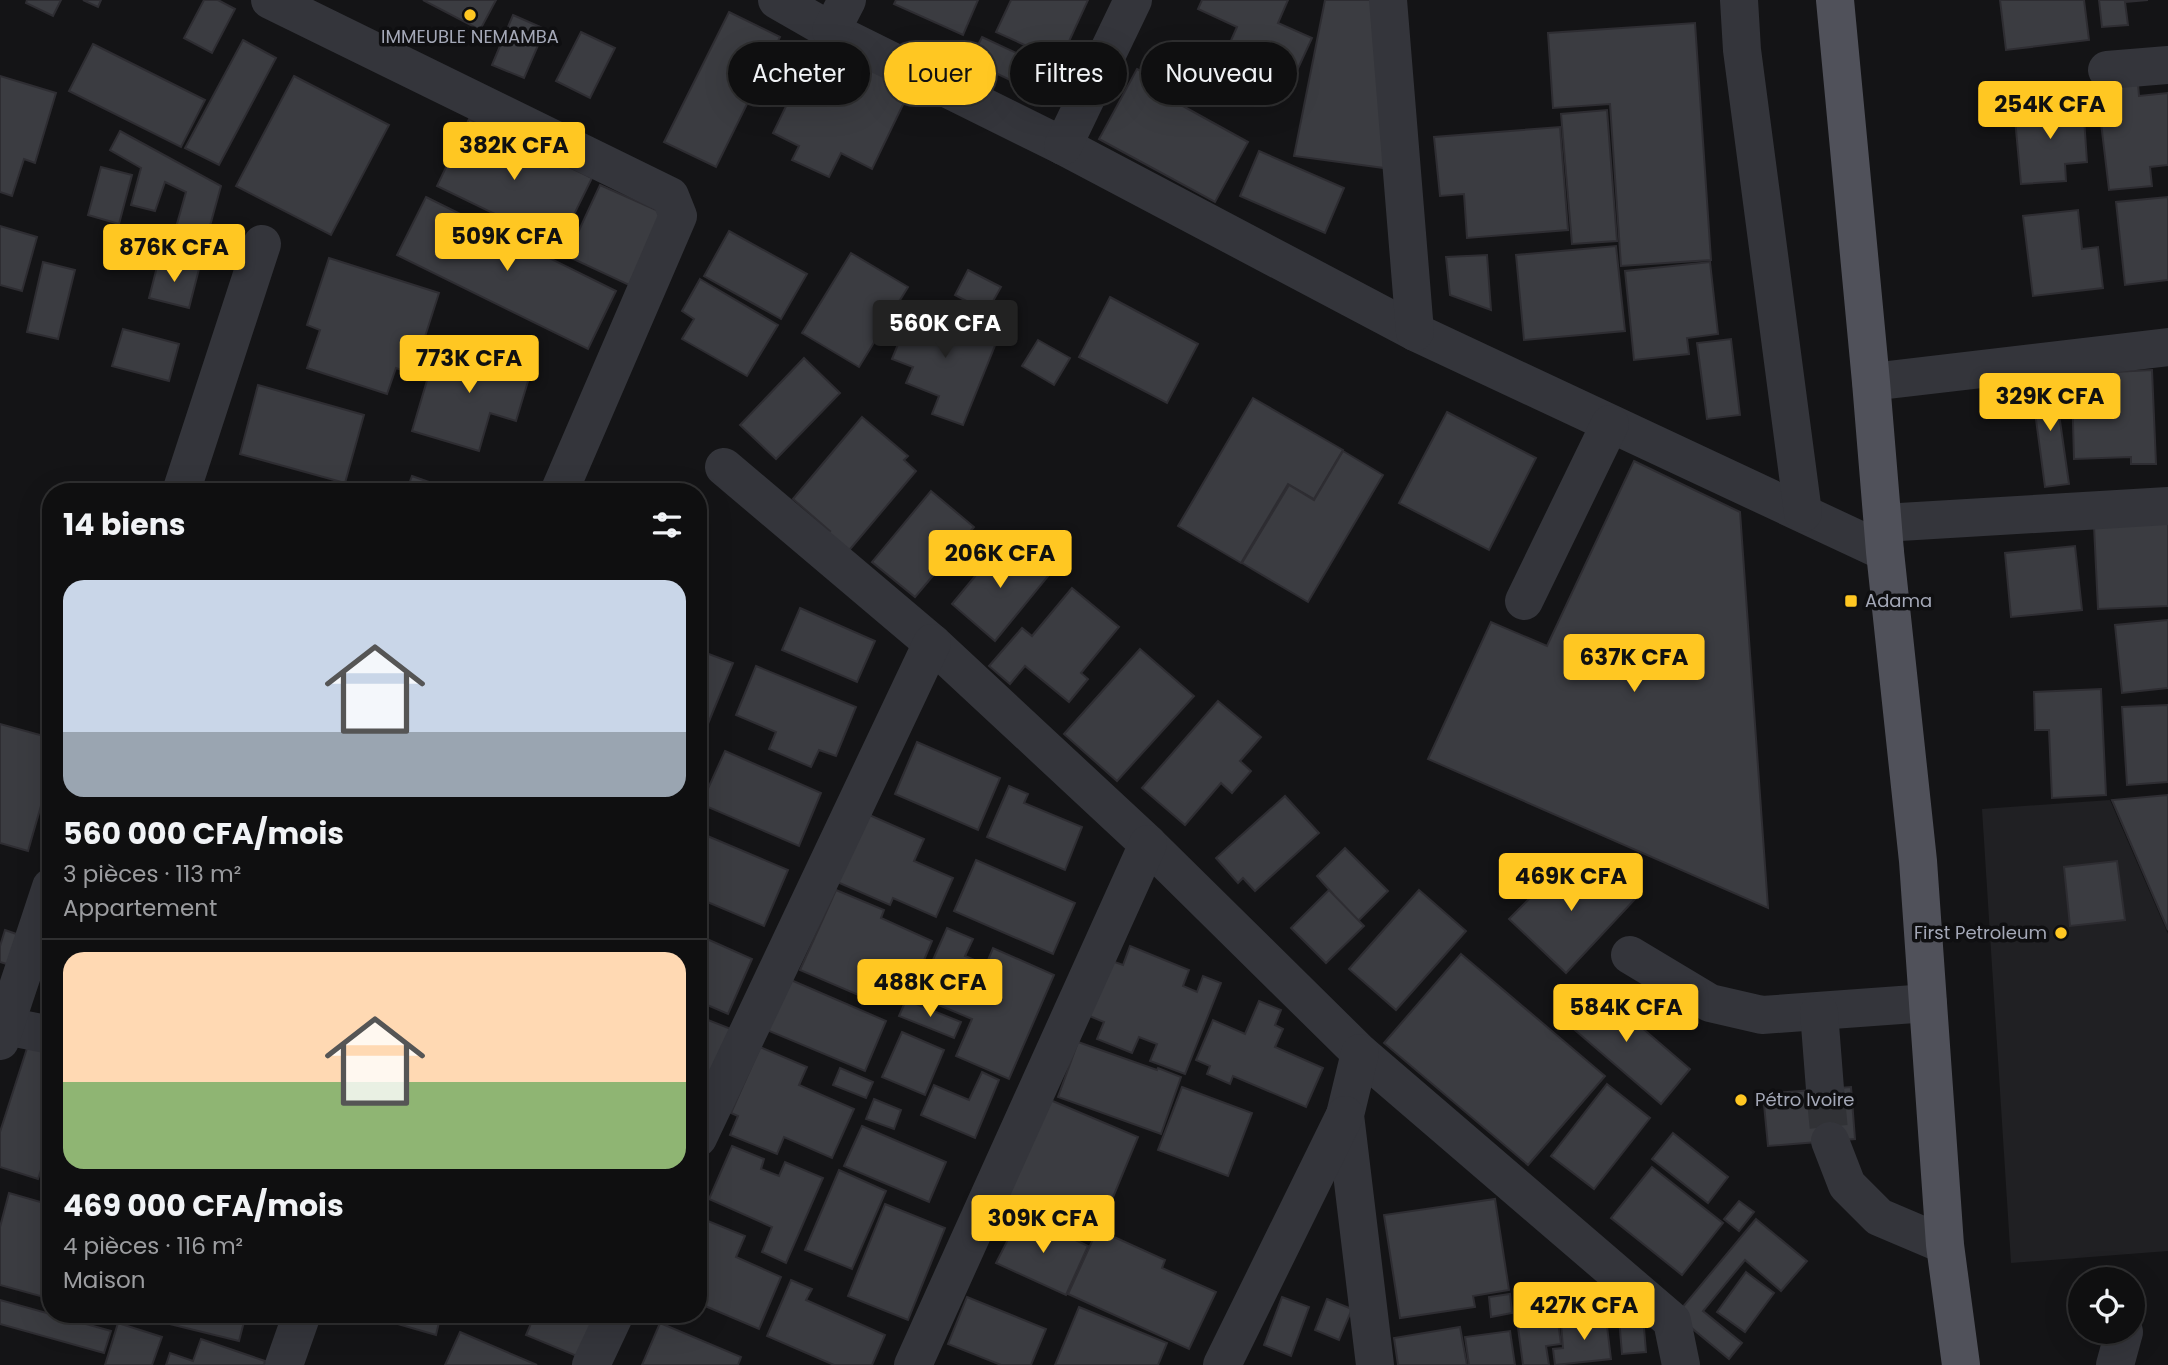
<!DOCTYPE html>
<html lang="fr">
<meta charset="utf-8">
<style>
body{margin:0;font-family:Poppins,sans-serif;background:#1d1d1e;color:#f1f3f6;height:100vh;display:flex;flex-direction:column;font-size:26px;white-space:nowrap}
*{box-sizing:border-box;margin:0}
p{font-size:23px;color:#9b9c9f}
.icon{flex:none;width:38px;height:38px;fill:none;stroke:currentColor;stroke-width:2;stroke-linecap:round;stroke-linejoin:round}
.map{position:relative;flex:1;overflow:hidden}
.panel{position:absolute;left:42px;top:483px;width:665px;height:840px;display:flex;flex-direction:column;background:#0f0f10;border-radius:28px;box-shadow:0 7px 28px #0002,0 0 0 2px #2f2f30}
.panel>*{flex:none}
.guide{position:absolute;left:728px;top:42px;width:665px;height:63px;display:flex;gap:14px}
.buttons{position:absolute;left:2068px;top:1267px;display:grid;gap:14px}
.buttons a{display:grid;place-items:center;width:77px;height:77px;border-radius:50%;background:#0f0f10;box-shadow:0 7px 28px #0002,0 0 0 2px #2f2f30;font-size:35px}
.price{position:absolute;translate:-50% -60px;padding:0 16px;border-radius:7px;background:#ffc722;color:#111;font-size:23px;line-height:46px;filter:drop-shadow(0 2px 4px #0008)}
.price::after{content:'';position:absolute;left:50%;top:42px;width:21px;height:16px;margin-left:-10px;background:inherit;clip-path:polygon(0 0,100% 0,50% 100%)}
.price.selected{background:#222;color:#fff}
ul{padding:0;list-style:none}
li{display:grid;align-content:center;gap:14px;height:371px;padding:0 21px}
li+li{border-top:2px solid #2f2f30}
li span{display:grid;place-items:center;height:217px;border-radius:21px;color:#555}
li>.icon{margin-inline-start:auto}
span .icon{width:126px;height:126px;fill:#fffc;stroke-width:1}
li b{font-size:30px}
h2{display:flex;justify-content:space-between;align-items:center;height:84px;padding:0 21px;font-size:30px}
.chip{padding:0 24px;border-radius:32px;background:#0f0f10;box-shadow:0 7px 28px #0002,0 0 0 2px #2f2f30;font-size:24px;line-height:63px}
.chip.selected{background:#ffc722;color:#111}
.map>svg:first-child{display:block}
</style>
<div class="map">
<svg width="2168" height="1365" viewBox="0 0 2168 1365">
<rect width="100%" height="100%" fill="#141416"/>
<path fill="#202023" d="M 2110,800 L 2168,934 L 2168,1251 L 2011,1263 L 1982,809 Z"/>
<g fill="#3b3c41" stroke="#2e2d32" stroke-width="2">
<path d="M 27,0 L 61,0 L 53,16 L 26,3 Z"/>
<path d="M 83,0 L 101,0 L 98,7 Z"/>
<path d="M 204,0 L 218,0 L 235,9 L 212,53 L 184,38 Z"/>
<path d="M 423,0 L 496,0 L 480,30 Z"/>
<path d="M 896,0 L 978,0 L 963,35 L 894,4 Z"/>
<path d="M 1011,0 L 1088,0 L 1060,61 L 996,32 Z"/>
<path d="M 1202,0 L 1288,0 L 1278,23 L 1312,38 L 1295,75 L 1229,45 L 1237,27 L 1198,9 Z"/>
<path d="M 1325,0 L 1374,0 L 1384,168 L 1294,156 Z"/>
<path d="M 2000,0 L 2084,0 L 2089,40 L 2006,50 Z"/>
<path d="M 2099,0 L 2148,0 L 2125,2 L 2128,25 L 2102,27 Z"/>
<path d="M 729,12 L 780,37 L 716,167 L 664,142 Z"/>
<path d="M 513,15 L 545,29 L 524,78 L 492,65 Z"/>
<path d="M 1695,23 L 1711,260 L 1621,266 L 1610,104 L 1553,108 L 1548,33 Z"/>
<path d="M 581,32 L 615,48 L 590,98 L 556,81 Z"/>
<path d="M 822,32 L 910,90 L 872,169 L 841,153 L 829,177 L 792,160 L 799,146 L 773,133 Z"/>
<path d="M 982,37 L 1055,71 L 1044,96 L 970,61 Z"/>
<path d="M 243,40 L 276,58 L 219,165 L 185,148 Z"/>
<path d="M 93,44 L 205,100 L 181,147 L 69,91 Z"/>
<path d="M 1137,69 L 1186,96 L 1181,105 L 1248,142 L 1215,202 L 1099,139 Z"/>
<path d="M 0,76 L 56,93 L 35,163 L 24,159 L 12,196 L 0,192 Z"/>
<path d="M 294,76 L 389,125 L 331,235 L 236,186 Z"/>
<path d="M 2138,84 L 2139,96 L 2168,93 L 2168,165 L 2150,167 L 2152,186 L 2109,190 L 2097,89 Z"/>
<path d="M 2083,103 L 2087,162 L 2065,164 L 2066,181 L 2021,184 L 2014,108 Z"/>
<path d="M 1607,110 L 1617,241 L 1572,244 L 1561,114 Z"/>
<path d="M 469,119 L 592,178 L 559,245 L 437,186 Z"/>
<path d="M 1560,127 L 1568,230 L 1467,238 L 1464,194 L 1440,196 L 1434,137 Z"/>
<path d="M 120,131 L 221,186 L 205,244 L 173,238 L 186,192 L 165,182 L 155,211 L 131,205 L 141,168 L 110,150 Z"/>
<path d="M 1259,151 L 1344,188 L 1325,233 L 1240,196 Z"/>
<path d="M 101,167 L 132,175 L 119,224 L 88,215 Z"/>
<path d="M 600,185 L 663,213 L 629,285 L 567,256 Z"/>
<path d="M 426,197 L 616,291 L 588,349 L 397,255 Z"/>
<path d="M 2168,197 L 2168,280 L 2125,285 L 2116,202 Z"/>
<path d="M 2078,210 L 2082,249 L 2098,247 L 2103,288 L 2033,296 L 2023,216 Z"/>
<path d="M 0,226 L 37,237 L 22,291 L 0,285 Z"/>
<path d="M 729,231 L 807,274 L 781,319 L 704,276 Z"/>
<path d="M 1616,246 L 1625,331 L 1524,340 L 1516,255 Z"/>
<path d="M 851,253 L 908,287 L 859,367 L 802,333 Z"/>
<path d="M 1487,255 L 1491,310 L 1450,295 L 1446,257 Z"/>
<path d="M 329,258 L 439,293 L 413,374 L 396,368 L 387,394 L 307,368 L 320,330 L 307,325 Z"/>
<path d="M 159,259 L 199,269 L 189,308 L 149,298 Z"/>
<path d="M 43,262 L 75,270 L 58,339 L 27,332 Z"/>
<path d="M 1710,262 L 1718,334 L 1687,338 L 1689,354 L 1634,360 L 1625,271 Z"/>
<path d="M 968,270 L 1001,287 L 987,312 L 955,295 Z"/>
<path d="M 700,279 L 778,325 L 747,376 L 682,339 L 694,319 L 682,311 Z"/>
<path d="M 1110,297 L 1198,344 L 1167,403 L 1079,357 Z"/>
<path d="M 914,305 L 998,338 L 963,425 L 932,414 L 939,396 L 906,383 L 913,367 L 892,359 Z"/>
<path d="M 123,329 L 179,344 L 169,381 L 112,366 Z"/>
<path d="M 1731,339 L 1740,415 L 1707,419 L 1697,343 Z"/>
<path d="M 439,340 L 532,368 L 516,421 L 490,413 L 479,451 L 412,431 Z"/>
<path d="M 1038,340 L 1070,358 L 1054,385 L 1022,366 Z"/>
<path d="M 804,358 L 840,393 L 776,459 L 740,425 Z"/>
<path d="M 2152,370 L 2156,464 L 2131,464 L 2131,457 L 2074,459 L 2072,387 L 2114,386 L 2113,372 Z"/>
<path d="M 2054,379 L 2069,484 L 2045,487 L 2031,382 Z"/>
<path d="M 258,385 L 364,415 L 345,483 L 240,454 Z"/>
<path d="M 1253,398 L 1343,450 L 1314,499 L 1288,484 L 1241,563 L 1178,526 Z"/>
<path d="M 1447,412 L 1536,458 L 1489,550 L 1399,503 Z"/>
<path d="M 862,417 L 908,456 L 904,460 L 916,471 L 846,554 L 825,537 L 830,531 L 793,499 Z"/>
<path d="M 1343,451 L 1383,475 L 1308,602 L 1242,563 L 1289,485 L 1314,500 Z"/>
<path d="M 1634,461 L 1740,512 L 1768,908 L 1428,759 L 1491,622 L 1547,646 Z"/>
<path d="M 412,476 L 457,492 L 406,492 Z"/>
<path d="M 931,491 L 974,527 L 915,597 L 872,562 Z"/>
<path d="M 2168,522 L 2168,606 L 2098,609 L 2094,526 Z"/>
<path d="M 1006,539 L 1049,575 L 995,641 L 952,604 Z"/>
<path d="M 2075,546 L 2082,610 L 2011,617 L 2005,553 Z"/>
<path d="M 1072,588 L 1119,627 L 1081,673 L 1088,679 L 1069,702 L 1025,666 L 1010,684 L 989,666 L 1022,628 L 1032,636 Z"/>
<path d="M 800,608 L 875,641 L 857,682 L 782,650 Z"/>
<path d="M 2168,620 L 2168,688 L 2122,693 L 2115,625 Z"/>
<path d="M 1140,649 L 1194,696 L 1117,781 L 1064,734 Z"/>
<path d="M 698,650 L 733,663 L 698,748 Z"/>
<path d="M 756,666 L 856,707 L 836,756 L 819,750 L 811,767 L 769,749 L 776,732 L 736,715 Z"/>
<path d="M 2101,689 L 2106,795 L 2052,798 L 2049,730 L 2035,730 L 2034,692 Z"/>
<path d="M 1218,701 L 1261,737 L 1240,761 L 1251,771 L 1232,793 L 1221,783 L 1185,825 L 1142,788 Z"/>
<path d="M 2168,705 L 2168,782 L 2127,785 L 2122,707 Z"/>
<path d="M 0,724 L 51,738 L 51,771 L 28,851 L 0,843 Z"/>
<path d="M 917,742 L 1000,778 L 978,830 L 895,794 Z"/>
<path d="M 725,751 L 821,793 L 799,846 L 701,804 Z"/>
<path d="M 1009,786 L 1028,794 L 1024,803 L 1082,827 L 1065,870 L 987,837 Z"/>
<path d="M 2168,795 L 2168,930 L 2112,800 Z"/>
<path d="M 1285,796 L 1319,833 L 1255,891 L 1243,878 L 1238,883 L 1216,858 Z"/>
<path d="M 858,810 L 924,839 L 914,861 L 953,878 L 936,917 L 893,898 L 890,905 L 828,878 Z"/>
<path d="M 698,832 L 788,870 L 764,926 L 698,898 Z"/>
<path d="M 1345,848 L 1388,891 L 1352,927 L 1326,901 L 1333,894 L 1317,876 Z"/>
<path d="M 1569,859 L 1636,898 L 1566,973 L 1509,919 Z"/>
<path d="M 976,860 L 1075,903 L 1053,954 L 954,911 Z"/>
<path d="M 2117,861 L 2125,920 L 2070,926 L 2064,867 Z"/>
<path d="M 836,890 L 884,910 L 881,918 L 932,941 L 922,965 L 918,963 L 906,990 L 872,976 L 863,997 L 800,970 Z"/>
<path d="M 1329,890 L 1364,926 L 1326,963 L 1291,928 Z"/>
<path d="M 1419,890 L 1466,931 L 1396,1010 L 1349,969 Z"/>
<path d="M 947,928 L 973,939 L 965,956 L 986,965 L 993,948 L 1054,975 L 1009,1079 L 956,1056 L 972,1019 L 917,996 Z"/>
<path d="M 5,930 L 25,937 L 16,967 L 0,962 L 0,946 Z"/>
<path d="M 698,935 L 752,959 L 728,1014 L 698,1001 Z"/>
<path d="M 1130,946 L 1189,970 L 1183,986 L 1197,992 L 1203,976 L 1221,983 L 1185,1074 L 1150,1061 L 1157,1044 L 1139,1037 L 1132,1053 L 1097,1039 L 1104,1022 L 1087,1015 L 1109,960 L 1123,965 Z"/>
<path d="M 1461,954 L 1605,1076 L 1528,1165 L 1384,1043 Z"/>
<path d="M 784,977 L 886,1021 L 865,1071 L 762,1028 Z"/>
<path d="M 1592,985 L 1690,1069 L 1661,1104 L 1562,1019 Z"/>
<path d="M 906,1000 L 961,1022 L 954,1038 L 899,1016 Z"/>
<path d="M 1259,1001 L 1281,1010 L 1275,1025 L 1283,1029 L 1275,1047 L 1323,1068 L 1306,1107 L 1233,1076 L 1230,1084 L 1207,1074 L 1210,1066 L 1196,1060 L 1213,1020 L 1245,1034 Z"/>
<path d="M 698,1016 L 731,1029 L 698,1103 Z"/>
<path d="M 902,1032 L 944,1050 L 925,1095 L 882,1077 Z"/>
<path d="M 31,1036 L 51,1042 L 51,1140 L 38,1179 L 0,1167 L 0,1132 Z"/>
<path d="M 1078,1042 L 1157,1070 L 1158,1068 L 1181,1077 L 1161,1134 L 1058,1097 Z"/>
<path d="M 760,1047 L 807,1067 L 799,1085 L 854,1109 L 832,1158 L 784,1137 L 777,1154 L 730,1135 L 738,1116 L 731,1113 Z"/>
<path d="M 840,1068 L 873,1082 L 866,1098 L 833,1085 Z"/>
<path d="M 982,1072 L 999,1080 L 975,1138 L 921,1115 L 934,1085 L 969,1100 Z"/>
<path d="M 1607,1084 L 1650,1118 L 1594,1189 L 1551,1156 Z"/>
<path d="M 1182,1087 L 1252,1113 L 1228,1176 L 1158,1150 Z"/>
<path d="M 1851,1087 L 1855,1139 L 1768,1146 L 1763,1094 Z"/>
<path d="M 1036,1094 L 1138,1137 L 1099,1231 L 1025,1200 L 1013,1226 L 985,1214 Z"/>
<path d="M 874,1099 L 901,1110 L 894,1129 L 866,1119 Z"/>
<path d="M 862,1126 L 946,1162 L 929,1202 L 844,1166 Z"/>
<path d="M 1673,1133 L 1728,1177 L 1708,1203 L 1652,1159 Z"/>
<path d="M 732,1146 L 764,1159 L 761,1169 L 779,1176 L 785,1162 L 823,1178 L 786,1263 L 762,1252 L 772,1227 L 709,1199 Z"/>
<path d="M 1652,1167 L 1723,1223 L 1682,1275 L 1611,1218 Z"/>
<path d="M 839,1170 L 886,1191 L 852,1269 L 805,1250 Z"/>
<path d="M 9,1193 L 51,1205 L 51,1299 L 0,1285 L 0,1227 Z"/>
<path d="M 1495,1199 L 1509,1290 L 1473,1296 L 1475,1307 L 1400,1318 L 1384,1215 Z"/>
<path d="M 1739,1201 L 1754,1212 L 1739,1231 L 1724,1219 Z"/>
<path d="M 885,1204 L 945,1228 L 908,1320 L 848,1296 Z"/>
<path d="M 1021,1214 L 1088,1246 L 1066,1295 L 996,1263 Z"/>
<path d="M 698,1217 L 745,1236 L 736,1257 L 781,1277 L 759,1329 L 698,1303 Z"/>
<path d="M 1756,1219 L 1807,1261 L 1781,1291 L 1745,1260 L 1703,1311 L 1742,1343 L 1729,1359 L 1676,1315 Z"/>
<path d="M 1103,1232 L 1165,1260 L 1162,1268 L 1216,1292 L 1189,1349 L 1068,1294 L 1094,1237 L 1100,1239 Z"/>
<path d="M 1746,1272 L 1774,1293 L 1745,1332 L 1717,1312 Z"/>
<path d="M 791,1280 L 812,1289 L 806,1300 L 885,1335 L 872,1365 L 834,1365 L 767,1336 Z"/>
<path d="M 1510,1294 L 1512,1313 L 1491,1317 L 1489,1297 Z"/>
<path d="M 967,1297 L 1046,1329 L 1031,1365 L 1001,1365 L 948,1344 Z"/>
<path d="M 1282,1297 L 1309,1307 L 1291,1356 L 1264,1345 Z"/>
<path d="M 1327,1299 L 1352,1309 L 1339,1340 L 1315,1330 Z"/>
<path d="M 1555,1299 L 1561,1344 L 1546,1346 L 1549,1365 L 1523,1365 L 1515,1305 Z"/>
<path d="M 0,1300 L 111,1331 L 104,1353 L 0,1324 Z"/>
<path d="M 1642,1304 L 1646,1352 L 1622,1354 L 1618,1306 Z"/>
<path d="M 1079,1307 L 1167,1343 L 1158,1365 L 1055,1365 Z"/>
<path d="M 141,1314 L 246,1314 L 239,1341 L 141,1317 Z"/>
<path d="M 363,1314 L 441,1314 L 436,1335 Z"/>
<path d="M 535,1314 L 603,1314 L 584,1359 L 526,1335 Z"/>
<path d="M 1606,1318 L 1611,1359 L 1555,1365 L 1553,1349 L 1563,1348 L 1561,1323 Z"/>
<path d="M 118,1323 L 162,1337 L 152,1365 L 105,1365 Z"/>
<path d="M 660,1323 L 741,1357 L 738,1365 L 642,1365 Z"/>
<path d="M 1460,1327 L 1467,1365 L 1398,1365 L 1394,1338 Z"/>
<path d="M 1510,1331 L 1515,1365 L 1469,1365 L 1465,1337 Z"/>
<path d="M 460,1332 L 537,1365 L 445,1365 Z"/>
<path d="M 201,1339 L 265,1361 L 264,1365 L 166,1365 L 170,1353 L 193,1361 Z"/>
</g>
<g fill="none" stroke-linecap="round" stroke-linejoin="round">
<path stroke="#313236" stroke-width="38" stroke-dasharray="38 19" stroke-linecap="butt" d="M 1825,1089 L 1830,1141"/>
<g stroke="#34353b" stroke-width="38">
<path d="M 270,0 L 670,196 L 678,216 L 559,492"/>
<path d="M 777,0 L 831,31 L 1063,146 L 1415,332 L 1885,552"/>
<path d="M 1388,0 L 1415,332"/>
<path d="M 1739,0 L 1742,50 L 1803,513"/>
<path d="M 831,31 L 847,0"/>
<path d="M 2107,70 L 2168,65"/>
<path d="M 1063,146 L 1133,0"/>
<path d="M 1871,382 L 2168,347"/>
<path d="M 724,467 L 932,643 L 1148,844 L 1360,1053 L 1672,1321 L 1681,1365"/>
<path d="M 181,492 L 262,244"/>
<path d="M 1883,523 L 2168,506"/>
<path d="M 1524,601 L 1610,424"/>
<path d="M 1630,955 L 1710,1003 L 1762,1015 L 1928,1003"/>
<path d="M 1819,1012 L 1825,1089"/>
<path d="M 0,1025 L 51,1035"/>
<path d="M 0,1041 L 51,887"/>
<path d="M 1360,1053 L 1345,1115 L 1375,1365"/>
<path d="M 698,1138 L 932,643"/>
<path d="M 1830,1141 L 1847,1185 L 1879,1217 L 1945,1245"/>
<path d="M 284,1365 L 302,1314"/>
<path d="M 591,1365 L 615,1314"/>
<path d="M 913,1365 L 1148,844"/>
<path d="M 1222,1365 L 1345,1115"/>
<path d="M 2115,1365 L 2124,1332"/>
</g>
<path stroke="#50515a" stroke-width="38" d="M 1835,0 L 1871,382 L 1885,552 L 1918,861 L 1945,1245 L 1961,1365"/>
</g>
<g fill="#ffc722" stroke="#0f0f11" stroke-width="2.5">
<circle cx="470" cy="15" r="7"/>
<rect x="1844" y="594" width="14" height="14" rx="3.5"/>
<circle cx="2061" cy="933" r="7"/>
<circle cx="1741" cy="1100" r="7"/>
</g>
<g text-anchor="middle" stroke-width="7" stroke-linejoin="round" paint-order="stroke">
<g font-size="18" fill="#a4a8b7" stroke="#0f0f11" text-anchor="start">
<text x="470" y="43" text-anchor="middle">IMMEUBLE NEMAMBA</text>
<text x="1865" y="607">Adama</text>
<text x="2047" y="939" text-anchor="end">First Petroleum</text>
<text x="1755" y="1106">Pétro Ivoire</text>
</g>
</g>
</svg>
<div class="buttons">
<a><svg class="icon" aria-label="locate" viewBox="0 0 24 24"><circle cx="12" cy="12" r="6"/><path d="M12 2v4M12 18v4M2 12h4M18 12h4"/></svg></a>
</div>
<b class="price" style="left:2050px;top:141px">254K CFA</b>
<b class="price" style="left:514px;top:182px">382K CFA</b>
<b class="price" style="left:507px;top:273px">509K CFA</b>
<b class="price" style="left:174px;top:284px">876K CFA</b>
<b class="price selected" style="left:945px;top:360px">560K CFA</b>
<b class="price" style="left:469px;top:395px">773K CFA</b>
<b class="price" style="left:2050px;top:433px">329K CFA</b>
<b class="price" style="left:1000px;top:590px">206K CFA</b>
<b class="price" style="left:1634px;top:694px">637K CFA</b>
<b class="price" style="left:1571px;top:913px">469K CFA</b>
<b class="price" style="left:930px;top:1019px">488K CFA</b>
<b class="price" style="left:1626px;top:1044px">584K CFA</b>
<b class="price" style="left:1043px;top:1255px">309K CFA</b>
<b class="price" style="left:1584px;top:1342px">427K CFA</b>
<div class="guide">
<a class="chip">Acheter</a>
<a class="chip selected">Louer</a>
<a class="chip">Filtres</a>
<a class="chip">Nouveau</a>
</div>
<section class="panel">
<h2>14 biens<svg class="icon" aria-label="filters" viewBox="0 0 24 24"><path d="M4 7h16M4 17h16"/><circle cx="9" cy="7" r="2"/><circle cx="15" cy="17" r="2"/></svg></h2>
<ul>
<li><span style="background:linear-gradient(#c9d6e8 70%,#9aa5b1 0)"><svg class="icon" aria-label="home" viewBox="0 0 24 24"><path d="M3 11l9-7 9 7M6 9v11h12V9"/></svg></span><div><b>560 000 CFA/mois</b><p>3 pièces · 113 m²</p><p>Appartement</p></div></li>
<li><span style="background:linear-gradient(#ffd9b3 60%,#8fb573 0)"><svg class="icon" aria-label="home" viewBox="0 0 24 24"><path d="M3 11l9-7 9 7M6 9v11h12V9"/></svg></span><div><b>469 000 CFA/mois</b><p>4 pièces · 116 m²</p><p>Maison</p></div></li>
</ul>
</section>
</div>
